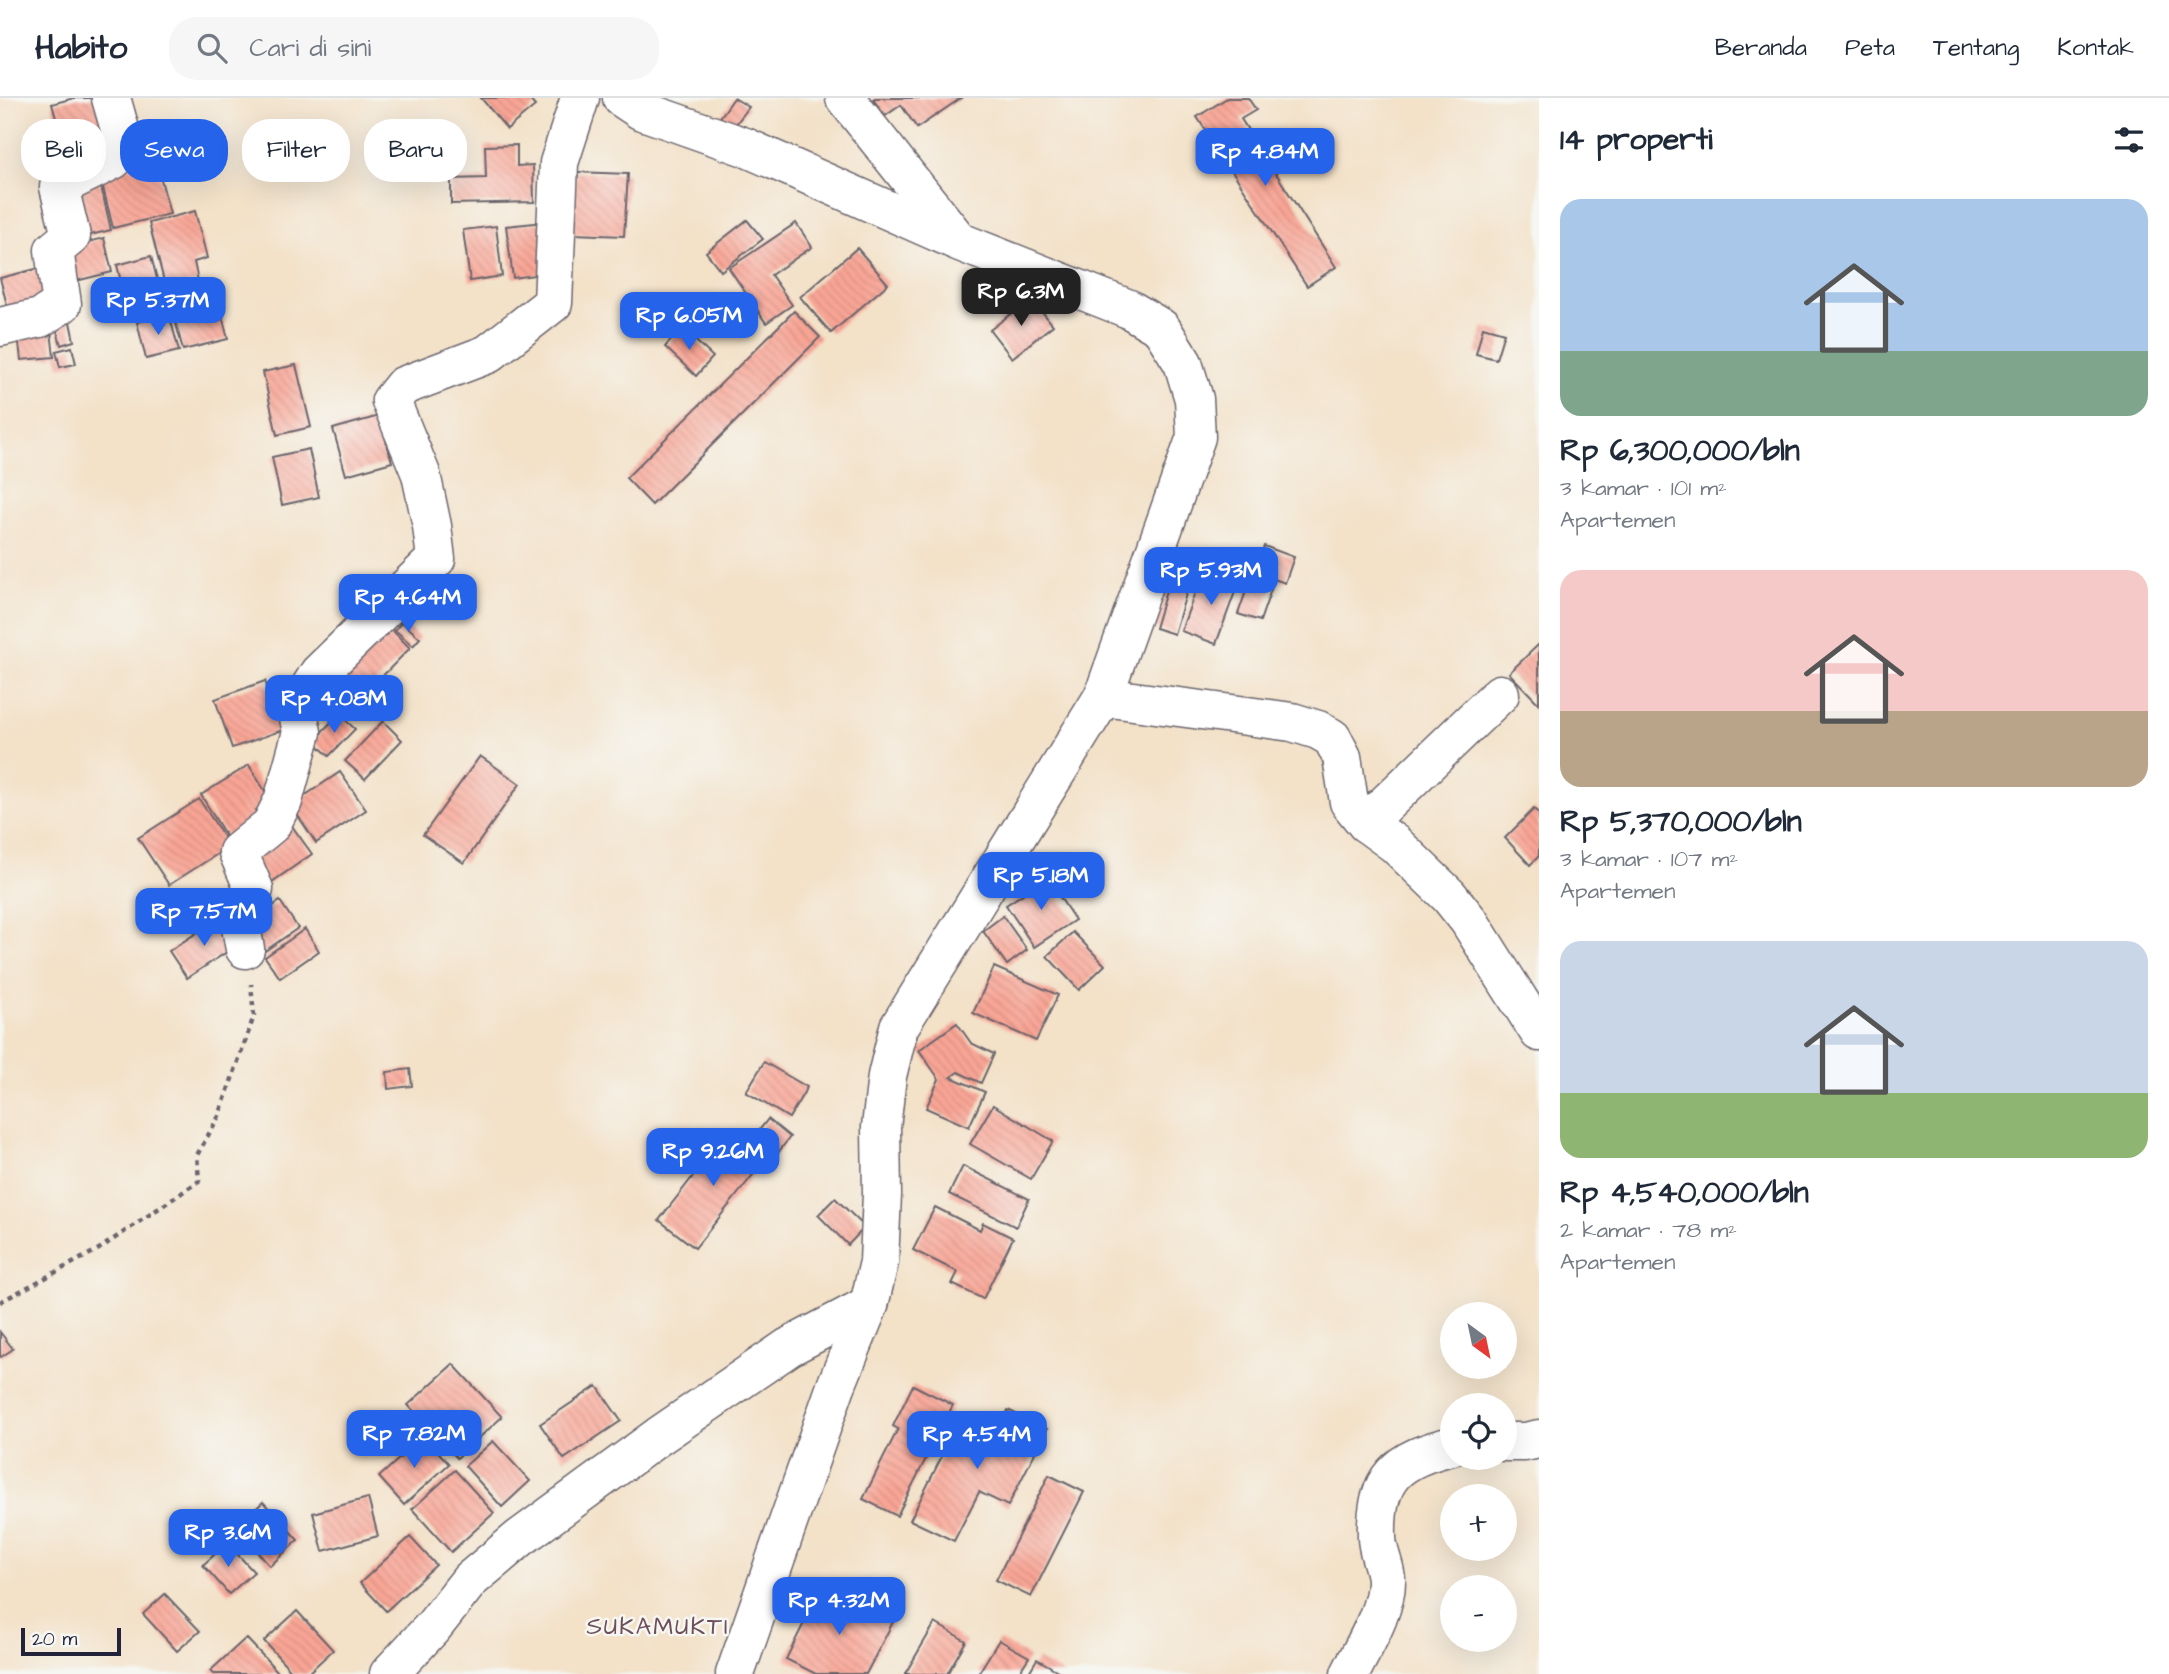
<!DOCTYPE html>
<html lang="id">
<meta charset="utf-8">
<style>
body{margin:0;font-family:"Architects Daughter",sans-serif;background:#f6f6f7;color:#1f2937;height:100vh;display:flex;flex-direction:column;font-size:26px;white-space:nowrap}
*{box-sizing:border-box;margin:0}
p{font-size:23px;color:#747a83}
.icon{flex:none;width:38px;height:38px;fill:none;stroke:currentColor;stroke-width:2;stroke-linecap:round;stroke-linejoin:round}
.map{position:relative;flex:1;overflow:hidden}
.sheet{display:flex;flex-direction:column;background:#fff;width:630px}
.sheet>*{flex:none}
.hud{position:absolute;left:21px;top:21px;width:665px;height:63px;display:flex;gap:14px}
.needle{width:46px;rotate:147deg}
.tools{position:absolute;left:1440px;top:1204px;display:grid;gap:14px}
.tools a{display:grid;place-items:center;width:77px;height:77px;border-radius:50%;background:#fff;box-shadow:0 7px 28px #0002;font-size:35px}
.scale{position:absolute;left:21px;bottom:18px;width:100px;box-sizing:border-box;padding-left:7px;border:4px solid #22223b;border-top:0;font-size:19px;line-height:24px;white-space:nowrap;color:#22223b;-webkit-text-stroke:5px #f6f6f2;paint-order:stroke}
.price{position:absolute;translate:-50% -60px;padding:0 16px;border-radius:14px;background:#2563eb;color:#fff;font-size:23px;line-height:46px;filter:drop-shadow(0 2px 4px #0008)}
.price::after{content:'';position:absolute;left:50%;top:42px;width:21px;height:16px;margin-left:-10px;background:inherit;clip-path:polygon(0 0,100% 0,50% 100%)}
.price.current{background:#222;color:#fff}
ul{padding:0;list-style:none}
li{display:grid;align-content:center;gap:14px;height:371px;padding:0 21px}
li span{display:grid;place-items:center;height:217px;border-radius:21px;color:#555}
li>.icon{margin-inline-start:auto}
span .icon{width:126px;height:126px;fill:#fffc;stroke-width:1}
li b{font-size:30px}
h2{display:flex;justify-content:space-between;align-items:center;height:84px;padding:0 21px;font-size:30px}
.chip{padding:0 24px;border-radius:28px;background:#fff;box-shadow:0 7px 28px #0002;font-size:24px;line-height:63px}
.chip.current{background:#2563eb;color:#fff}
header{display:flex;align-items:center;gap:42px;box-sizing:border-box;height:98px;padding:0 35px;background:#fff;border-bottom:2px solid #e0e1e3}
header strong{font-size:33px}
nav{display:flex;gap:38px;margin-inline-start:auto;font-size:24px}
.search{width:490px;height:63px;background:#f6f6f7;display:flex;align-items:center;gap:18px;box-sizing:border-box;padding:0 24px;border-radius:28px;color:#747a83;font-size:26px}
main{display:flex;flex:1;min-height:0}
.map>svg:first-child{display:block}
</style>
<header>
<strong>Habito</strong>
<div class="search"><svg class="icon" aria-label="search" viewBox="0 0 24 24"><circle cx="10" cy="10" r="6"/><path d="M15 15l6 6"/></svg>Cari di sini</div>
<nav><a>Beranda</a><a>Peta</a><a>Tentang</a><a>Kontak</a></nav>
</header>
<main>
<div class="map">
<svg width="1539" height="1576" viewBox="0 0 1539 1576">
<defs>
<pattern id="building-back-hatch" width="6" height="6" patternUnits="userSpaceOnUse" patternTransform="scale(1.75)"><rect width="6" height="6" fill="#f9a595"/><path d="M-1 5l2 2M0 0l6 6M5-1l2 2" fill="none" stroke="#d58e81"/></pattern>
</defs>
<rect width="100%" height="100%" fill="#f6f6f2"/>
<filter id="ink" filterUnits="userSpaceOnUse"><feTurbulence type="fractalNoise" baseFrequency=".0143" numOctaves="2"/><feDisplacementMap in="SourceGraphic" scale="14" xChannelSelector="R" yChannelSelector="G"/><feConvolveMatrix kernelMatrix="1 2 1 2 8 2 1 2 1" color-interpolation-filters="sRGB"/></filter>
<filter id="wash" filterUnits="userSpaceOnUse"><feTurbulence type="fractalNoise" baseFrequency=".00686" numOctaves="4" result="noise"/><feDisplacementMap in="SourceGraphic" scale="28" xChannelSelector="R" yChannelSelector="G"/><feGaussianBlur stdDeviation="1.57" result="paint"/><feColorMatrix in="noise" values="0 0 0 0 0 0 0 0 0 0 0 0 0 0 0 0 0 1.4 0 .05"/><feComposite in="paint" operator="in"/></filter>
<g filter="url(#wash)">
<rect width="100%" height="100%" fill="#f3e1c8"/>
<g id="blocks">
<g fill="url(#building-back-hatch)">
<path d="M 74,0 L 96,0 L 108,44 L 66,56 L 52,6 Z"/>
<path d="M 481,0 L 528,0 L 535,8 L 507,31 Z"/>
<path d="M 734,0 L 749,9 L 732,31 L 719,21 Z"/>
<path d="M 875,0 L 961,0 L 917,30 L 901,7 L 885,18 L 873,1 Z"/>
<path d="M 1227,0 L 1248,0 L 1256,12 L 1241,21 L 1336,169 L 1307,188 L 1197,19 Z"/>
<path d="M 517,47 L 517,68 L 533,67 L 534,104 L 451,106 L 451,81 L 486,80 L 485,48 Z"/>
<path d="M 156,62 L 170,116 L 113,130 L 100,77 Z"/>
<path d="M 576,74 L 628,76 L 624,138 L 573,136 Z"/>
<path d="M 99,80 L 111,132 L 78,140 L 65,88 Z"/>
<path d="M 195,113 L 207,160 L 194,164 L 198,183 L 166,191 L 149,125 Z"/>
<path d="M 747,122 L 763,141 L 721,173 L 706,154 Z"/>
<path d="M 544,124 L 550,175 L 513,180 L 506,128 Z"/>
<path d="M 796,125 L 812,149 L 771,177 L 792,207 L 766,225 L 729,170 Z"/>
<path d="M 496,128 L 502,178 L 470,183 L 463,132 Z"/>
<path d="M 104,140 L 112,174 L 68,185 L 60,151 Z"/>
<path d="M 857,150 L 888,186 L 831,235 L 800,199 Z"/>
<path d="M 151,158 L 162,200 L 127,209 L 117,167 Z"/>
<path d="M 44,169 L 52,200 L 8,211 L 0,180 Z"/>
<path d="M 215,190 L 228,241 L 183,252 L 174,218 L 186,215 L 182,199 Z"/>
<path d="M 1031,200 L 1053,227 L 1012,260 L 990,232 Z"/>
<path d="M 794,213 L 820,239 L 652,407 L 626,380 Z"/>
<path d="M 169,216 L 179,253 L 146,261 L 137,224 Z"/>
<path d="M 69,219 L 74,243 L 61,247 L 54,222 Z"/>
<path d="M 50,224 L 54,259 L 21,262 L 17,228 Z"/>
<path d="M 1483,229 L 1504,235 L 1496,261 L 1476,256 Z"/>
<path d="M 682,230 L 713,259 L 696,278 L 665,249 Z"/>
<path d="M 72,249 L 76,266 L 60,269 L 56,253 Z"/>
<path d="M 296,267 L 311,329 L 277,337 L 263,274 Z"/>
<path d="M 379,318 L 392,364 L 346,377 L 333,331 Z"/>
<path d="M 309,351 L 319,399 L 282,407 L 272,359 Z"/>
<path d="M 1264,448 L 1294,459 L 1285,485 L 1255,474 Z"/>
<path d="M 1213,471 L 1240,480 L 1216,546 L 1181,533 L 1197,489 L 1206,492 Z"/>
<path d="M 1251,479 L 1273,486 L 1260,523 L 1238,516 Z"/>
<path d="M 1170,480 L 1189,486 L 1174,536 L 1155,530 Z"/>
<path d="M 381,521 L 410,550 L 358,603 L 329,574 Z"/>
<path d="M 402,524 L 420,540 L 413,548 L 395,532 Z"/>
<path d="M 1539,546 L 1539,606 L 1509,575 Z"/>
<path d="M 265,583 L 283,632 L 232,650 L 215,601 Z"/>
<path d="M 339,616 L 355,631 L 329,658 L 313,643 Z"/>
<path d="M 383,623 L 402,642 L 365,681 L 345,663 Z"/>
<path d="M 480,658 L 520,686 L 464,765 L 423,737 Z"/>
<path d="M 249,667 L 271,703 L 256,712 L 266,728 L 232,748 L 201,697 Z"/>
<path d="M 340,674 L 366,712 L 316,745 L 291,707 Z"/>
<path d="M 199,701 L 230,748 L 169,787 L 138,740 Z"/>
<path d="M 1534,711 L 1539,716 L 1539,758 L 1530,767 L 1505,740 Z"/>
<path d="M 287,721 L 312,756 L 269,786 L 245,751 Z"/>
<path d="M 1047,780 L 1075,822 L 1034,849 L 1006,807 Z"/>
<path d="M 280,803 L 298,830 L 262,855 L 244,829 Z"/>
<path d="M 1003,818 L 1027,852 L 1007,867 L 983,833 Z"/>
<path d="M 221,819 L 239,846 L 187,880 L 169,853 Z"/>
<path d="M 305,831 L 319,853 L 280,880 L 265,859 Z"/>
<path d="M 1073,834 L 1105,867 L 1079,892 L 1047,858 Z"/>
<path d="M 994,869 L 1058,897 L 1036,943 L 973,915 Z"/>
<path d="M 957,925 L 971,945 L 994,956 L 981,985 L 958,974 L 951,979 L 985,994 L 969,1029 L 926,1010 L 939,981 L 919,952 Z"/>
<path d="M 764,964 L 807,989 L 789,1020 L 746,994 Z"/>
<path d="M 410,971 L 412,988 L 388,991 L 387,974 Z"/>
<path d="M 993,1007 L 1053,1043 L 1031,1081 L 970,1046 Z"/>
<path d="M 768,1021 L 790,1039 L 774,1060 L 751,1043 Z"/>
<path d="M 730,1031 L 767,1059 L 695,1150 L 659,1122 Z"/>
<path d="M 963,1068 L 1029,1101 L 1016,1129 L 949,1096 Z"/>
<path d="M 835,1100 L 865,1129 L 848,1147 L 818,1117 Z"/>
<path d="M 935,1109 L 980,1132 L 983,1125 L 1013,1140 L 983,1201 L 952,1186 L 958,1174 L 913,1152 Z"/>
<path d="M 0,1234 L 13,1251 L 1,1259 L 0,1258 Z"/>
<path d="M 453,1266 L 502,1319 L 457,1360 L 408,1307 Z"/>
<path d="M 913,1287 L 953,1307 L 897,1418 L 863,1401 L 898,1331 L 893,1328 Z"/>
<path d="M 597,1288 L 621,1323 L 564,1361 L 540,1326 Z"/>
<path d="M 1008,1312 L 1047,1331 L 1008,1408 L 979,1394 L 954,1443 L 910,1422 L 963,1316 L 998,1334 Z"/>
<path d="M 424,1338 L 449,1366 L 404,1407 L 379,1379 Z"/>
<path d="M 493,1343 L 530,1383 L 502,1409 L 465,1368 Z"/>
<path d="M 455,1372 L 494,1415 L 451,1454 L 412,1411 Z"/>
<path d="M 1049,1377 L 1084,1394 L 1031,1499 L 996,1482 Z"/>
<path d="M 368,1400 L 378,1438 L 323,1453 L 313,1415 Z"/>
<path d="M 263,1404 L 298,1442 L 270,1468 L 235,1430 Z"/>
<path d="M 410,1439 L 436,1467 L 386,1513 L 360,1485 Z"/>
<path d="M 227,1445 L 254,1474 L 229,1496 L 203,1467 Z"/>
<path d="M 822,1489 L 893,1524 L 866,1576 L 816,1576 L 786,1561 Z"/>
<path d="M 165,1496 L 200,1533 L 177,1553 L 143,1516 Z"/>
<path d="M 297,1513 L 333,1552 L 307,1576 L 294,1576 L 264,1543 Z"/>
<path d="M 935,1525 L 966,1543 L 947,1576 L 905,1576 Z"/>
<path d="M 246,1540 L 280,1576 L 213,1576 L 210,1573 Z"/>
<path d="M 999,1542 L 1029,1559 L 1018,1576 L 978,1576 Z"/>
<path d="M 1037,1561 L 1063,1576 L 1028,1576 Z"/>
</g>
</g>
</g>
<g filter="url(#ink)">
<use href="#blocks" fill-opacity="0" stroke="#6b656c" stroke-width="2"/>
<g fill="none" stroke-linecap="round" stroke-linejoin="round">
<defs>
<g id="minor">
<path d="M 622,0 L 640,12 L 745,49 L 960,144 L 1129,211 L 1161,230 L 1183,265 L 1194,301 L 1196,339 L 1103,599 L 899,929 L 887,978 L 881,1029 L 882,1096 L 879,1164 L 869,1207 L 836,1288 L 735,1576"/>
<path d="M 845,0 L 954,137"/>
<path d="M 0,229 L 40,220 L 62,206 L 54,152 L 71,138 L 59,89 L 113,62 L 125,49 L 111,0"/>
<path d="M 1103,599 L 1292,624 L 1318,632 L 1332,640 L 1342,659 L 1349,704 L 1366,725 L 1395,746 L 1449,798 L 1469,823 L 1539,934"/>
<path d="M 1366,725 L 1500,596"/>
<path d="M 245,851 L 241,829 L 254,791 L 238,754 L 271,727 L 283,703 L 302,634 L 297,610 L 319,575 L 436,461 L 432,428 L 421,376 L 391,303 L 403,288 L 488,256 L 553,205 L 559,65 L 580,0"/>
<path d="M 1505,1344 L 1525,1344 L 1539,1341"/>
<path d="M 389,1576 L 433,1529 L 470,1482 L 520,1440 L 659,1338 L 789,1249 L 869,1207"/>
<path d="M 1350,1576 C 1363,1549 1387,1512 1386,1481 C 1385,1467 1377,1453 1377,1439 C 1375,1379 1397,1361 1452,1348"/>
</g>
</defs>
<use href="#minor" stroke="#6b656c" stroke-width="41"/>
<path stroke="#6b656c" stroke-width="4.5" stroke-dasharray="5 5" stroke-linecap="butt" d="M 0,1204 L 99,1151 L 199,1083 L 197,1057 L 219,1018 L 254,918 L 251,886"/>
<use href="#minor" stroke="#fff" stroke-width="38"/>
</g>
</g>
<g text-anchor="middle" stroke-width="5" stroke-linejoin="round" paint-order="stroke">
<g font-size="24" letter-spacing="2" fill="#6d505a" stroke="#f6f6f2">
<text x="658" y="1536">SUKAMUKTI</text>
</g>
</g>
</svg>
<div class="tools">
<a><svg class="needle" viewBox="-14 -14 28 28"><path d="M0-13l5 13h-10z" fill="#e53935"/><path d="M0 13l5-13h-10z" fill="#747a83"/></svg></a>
<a><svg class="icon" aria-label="locate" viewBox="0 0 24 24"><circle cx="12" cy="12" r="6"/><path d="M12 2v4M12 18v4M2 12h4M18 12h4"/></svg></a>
<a>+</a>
<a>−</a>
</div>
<div class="scale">20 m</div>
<b class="price" style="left:1265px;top:90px">Rp 4.84M</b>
<b class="price current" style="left:1021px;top:230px">Rp 6.3M</b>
<b class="price" style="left:158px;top:239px">Rp 5.37M</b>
<b class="price" style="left:689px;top:254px">Rp 6.05M</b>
<b class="price" style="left:1211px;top:509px">Rp 5.93M</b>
<b class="price" style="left:408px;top:536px">Rp 4.64M</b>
<b class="price" style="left:334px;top:637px">Rp 4.08M</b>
<b class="price" style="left:1041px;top:814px">Rp 5.18M</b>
<b class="price" style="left:204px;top:850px">Rp 7.57M</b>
<b class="price" style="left:713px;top:1090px">Rp 9.26M</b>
<b class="price" style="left:414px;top:1372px">Rp 7.82M</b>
<b class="price" style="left:977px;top:1373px">Rp 4.54M</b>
<b class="price" style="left:228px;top:1471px">Rp 3.6M</b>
<b class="price" style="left:839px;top:1539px">Rp 4.32M</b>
<div class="hud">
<a class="chip">Beli</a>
<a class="chip current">Sewa</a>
<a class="chip">Filter</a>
<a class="chip">Baru</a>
</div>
</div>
<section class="sheet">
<h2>14 properti<svg class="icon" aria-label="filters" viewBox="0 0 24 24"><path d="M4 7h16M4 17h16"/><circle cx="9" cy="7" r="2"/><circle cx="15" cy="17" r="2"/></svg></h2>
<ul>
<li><span style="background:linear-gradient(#a9c7e8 70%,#7fa58c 0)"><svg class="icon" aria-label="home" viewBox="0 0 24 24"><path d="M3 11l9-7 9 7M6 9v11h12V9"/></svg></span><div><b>Rp 6,300,000/bln</b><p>3 kamar · 101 m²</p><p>Apartemen</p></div></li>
<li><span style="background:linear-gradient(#f6c9c9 65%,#b9a48a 0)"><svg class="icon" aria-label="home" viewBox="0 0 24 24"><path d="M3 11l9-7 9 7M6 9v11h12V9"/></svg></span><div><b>Rp 5,370,000/bln</b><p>3 kamar · 107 m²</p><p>Apartemen</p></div></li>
<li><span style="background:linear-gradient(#c9d6e8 70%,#8fb573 0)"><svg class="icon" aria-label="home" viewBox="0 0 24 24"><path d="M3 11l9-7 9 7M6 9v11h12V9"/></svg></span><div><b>Rp 4,540,000/bln</b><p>2 kamar · 78 m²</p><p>Apartemen</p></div></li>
</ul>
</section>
</main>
